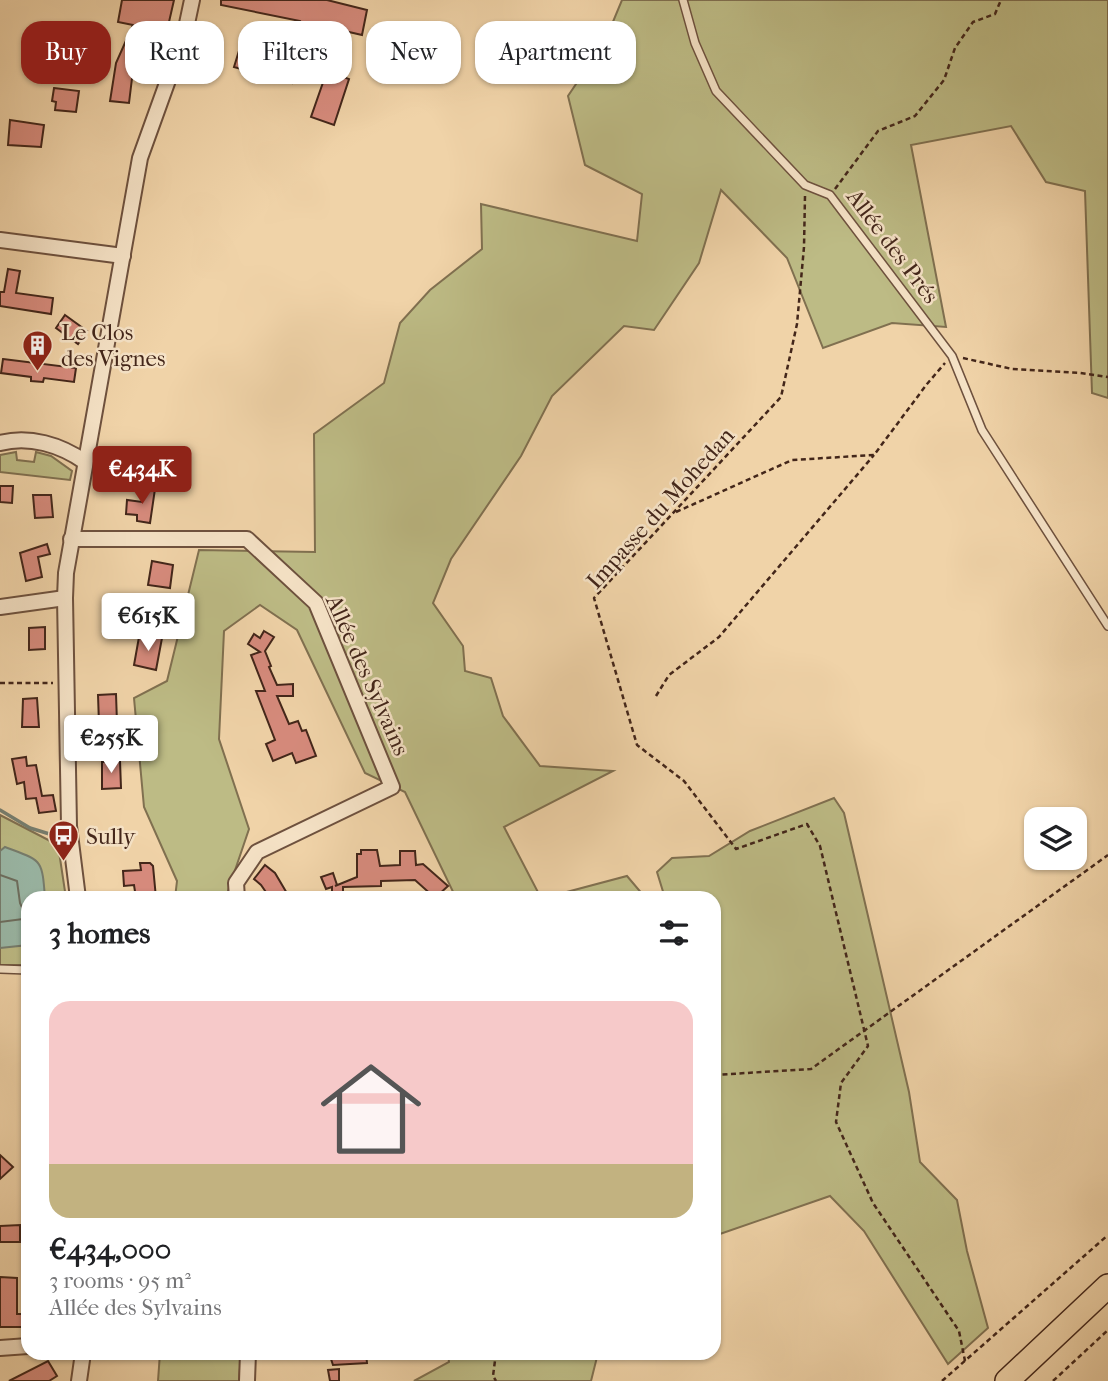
<!DOCTYPE html>
<meta charset="utf-8">
<style>
body{margin:0;font-family:"IM FELL French Canon",serif;background:#f2f2f2;color:#202124;height:100vh;display:flex;flex-direction:column;font-size:26px;white-space:nowrap}
*{box-sizing:border-box;margin:0}
p{font-size:23px;color:#757577}
.icon{flex:none;width:38px;height:38px;fill:none;stroke:currentColor;stroke-width:2;stroke-linecap:round;stroke-linejoin:round}
.map{position:relative;flex:1;overflow:hidden}
.side{position:absolute;left:21px;top:891px;width:700px;height:469px;display:flex;flex-direction:column;background:#fff;border-radius:21px;box-shadow:0 2px 5px #0004}
.side>*{flex:none}
.banner{position:absolute;left:21px;top:21px;width:700px;height:63px;display:flex;gap:14px}
.fabs{position:absolute;left:1024px;top:807px;display:grid;gap:14px}
.fabs a{display:grid;place-items:center;width:63px;height:63px;border-radius:14px;background:#fff;box-shadow:0 2px 5px #0004;font-size:35px}
.price{position:absolute;translate:-50% -60px;padding:0 16px;border-radius:7px;background:#fff;color:#222;font-size:23px;line-height:46px;filter:drop-shadow(0 2px 4px #0008)}
.price::after{content:'';position:absolute;left:50%;top:42px;width:21px;height:16px;margin-left:-10px;background:inherit;clip-path:polygon(0 0,100% 0,50% 100%)}
.price.on{background:#8f2418;color:#fff}
ul{padding:0;list-style:none}
li{display:grid;align-content:center;gap:14px;height:371px;padding:0 28px}
li span{display:grid;place-items:center;height:217px;border-radius:21px;color:#555}
li>.icon{margin-inline-start:auto}
span .icon{width:126px;height:126px;fill:#fffc;stroke-width:1}
li b{font-size:30px}
h2{display:flex;justify-content:space-between;align-items:center;height:84px;padding:0 28px;font-size:30px}
.chip{padding:0 24px;border-radius:21px;background:#fff;box-shadow:0 2px 5px #0004;font-size:24px;line-height:63px}
.chip.on{background:#8f2418;color:#fff}
.map>svg:first-child{display:block}
</style>
<div class="map">
<svg width="1108" height="1381" viewBox="0 0 1108 1381">
<rect width="100%" height="100%" fill="#f0d3a8"/>
<filter id="stains"><feTurbulence type="fractalNoise" baseFrequency=".00286" numOctaves="4"/><feColorMatrix values="0 0 0 0 .2 0 0 0 0 .09 0 0 0 0 .02 0 0 0 .5 -.17"/></filter>
<radialGradient id="worn" r=".72"><stop offset=".6" stop-color="#630" stop-opacity="0"/><stop offset="1" stop-color="#630" stop-opacity=".3"/></radialGradient>
<g fill="#bdbb85" stroke="#807050" stroke-width="2">
<path d="M 622,0 L 1108,0 L 1108,398 L 1092,393 L 1085,191 L 1046,182 L 1011,126 L 911,145 L 946,327 L 892,323 L 823,348 L 787,258 L 721,190 L 699,263 L 654,330 L 624,326 L 552,396 L 521,456 L 451,559 L 433,603 L 463,646 L 465,671 L 491,678 L 503,716 L 540,766 L 613,771 L 504,827 L 541,898 L 456,898 L 405,792 L 365,773 L 297,630 L 260,605 L 224,631 L 219,739 L 249,829 L 228,891 L 228,898 L 175,898 L 177,881 L 144,807 L 134,698 L 167,681 L 199,550 L 315,552 L 314,434 L 384,383 L 400,323 L 430,290 L 482,249 L 481,204 L 637,241 L 642,194 L 585,165 L 568,96 L 605,41 Z"/>
<path d="M 16,452 L 17,460 L 34,462 L 36,452 L 51,456 L 72,471 L 70,480 L 0,472 L 0,455 Z"/>
<path d="M 834,798 L 844,813 L 909,1092 L 920,1162 L 957,1200 L 967,1251 L 988,1328 L 948,1364 L 864,1231 L 830,1196 L 714,1236 L 714,898 L 665,898 L 657,872 L 672,858 L 709,856 L 750,831 Z"/>
<path d="M 0,815 L 58,845 L 66,898 L 28,898 L 28,965 L 0,965 Z"/>
<path d="M 627,876 L 644,896 L 641,898 L 544,898 Z"/>
<path d="M 160,1353 L 241,1353 L 239,1381 L 158,1381 Z"/>
<path d="M 448,1353 L 598,1353 L 591,1381 L 414,1381 L 449,1362 Z"/>
</g>
<path fill="#9ab8a7" stroke="#777e6f" stroke-width="2" d="M 5,847 C 42,861 42,858 45,898 L 28,898 L 28,945 L 0,948 L 0,851 Z"/>
<g fill="none" stroke-linecap="round" stroke-linejoin="round">
<path stroke="#6e6f60" stroke-width="2" d="M 0,875 L 17,881 L 20,903 L 26,916 L 23,919 L 0,922"/>
<path stroke="#777e6f" stroke-width="3.5" d="M 0,810 L 30,828 L 56,836"/>
</g>
<g fill="#d78b7d" stroke="#43261a" stroke-width="2">
<path d="M 122,0 L 174,0 L 169,22 L 177,24 L 173,35 L 144,28 L 135,51 L 138,51 L 136,62 L 134,62 L 129,103 L 110,101 L 116,63 L 133,25 L 118,22 Z"/>
<path d="M 221,0 L 327,0 L 367,10 L 362,35 L 336,29 L 328,67 L 298,59 L 292,83 L 234,67 L 246,28 L 296,42 L 300,21 L 221,5 Z"/>
<path d="M 327,71 L 349,79 L 334,125 L 311,117 Z"/>
<path d="M 54,88 L 79,91 L 76,112 L 55,110 L 56,102 L 52,101 Z"/>
<path d="M 10,120 L 44,125 L 41,147 L 8,145 Z"/>
<path d="M 8,269 L 20,271 L 16,293 L 53,298 L 51,314 L 0,306 L 0,292 L 4,292 Z"/>
<path d="M 65,315 L 87,331 L 78,344 L 56,328 Z"/>
<path d="M 3,359 L 76,368 L 74,382 L 44,378 L 43,382 L 31,381 L 31,377 L 1,373 Z"/>
<path d="M 0,486 L 13,486 L 12,503 L 0,502 Z"/>
<path d="M 144,488 L 155,489 L 150,523 L 137,521 L 137,515 L 126,514 L 127,500 L 142,502 Z"/>
<path d="M 33,495 L 51,495 L 53,517 L 35,518 Z"/>
<path d="M 47,544 L 50,554 L 38,557 L 42,577 L 26,581 L 20,553 Z"/>
<path d="M 152,561 L 173,565 L 170,588 L 148,585 Z"/>
<path d="M 45,627 L 45,649 L 29,650 L 29,628 Z"/>
<path d="M 264,631 L 274,637 L 265,651 L 271,666 L 269,667 L 277,685 L 293,684 L 293,696 L 277,696 L 289,724 L 298,721 L 302,731 L 306,730 L 316,756 L 296,763 L 292,753 L 273,761 L 266,744 L 275,740 L 256,691 L 265,691 L 251,655 L 260,652 L 248,644 L 254,634 L 260,638 Z"/>
<path d="M 152,636 L 162,638 L 156,670 L 134,665 L 139,637 L 151,640 Z"/>
<path d="M 116,694 L 117,723 L 99,724 L 98,695 Z"/>
<path d="M 37,698 L 39,727 L 22,727 L 23,699 Z"/>
<path d="M 26,757 L 27,766 L 36,765 L 42,796 L 53,795 L 56,811 L 39,813 L 36,798 L 26,799 L 24,782 L 17,784 L 12,759 Z"/>
<path d="M 120,761 L 121,788 L 102,789 L 102,762 Z"/>
<path d="M 361,850 L 377,850 L 380,866 L 400,865 L 400,851 L 415,851 L 416,865 L 423,864 L 448,886 L 435,898 L 415,880 L 381,881 L 381,886 L 343,887 L 343,898 L 332,898 L 332,887 L 326,889 L 321,877 L 333,873 L 337,885 L 335,886 L 357,877 L 357,854 L 361,854 Z"/>
<path d="M 140,863 L 150,863 L 153,866 L 156,898 L 136,898 L 134,885 L 124,886 L 123,871 L 141,870 Z"/>
<path d="M 265,865 L 275,873 L 288,895 L 270,898 L 261,885 L 254,879 Z"/>
<path d="M 0,1155 L 13,1167 L 0,1179 Z"/>
<path d="M 20,1225 L 20,1242 L 0,1242 L 0,1226 Z"/>
<path d="M 0,1277 L 17,1278 L 17,1314 L 23,1314 L 23,1327 L 0,1327 Z"/>
<path d="M 329,1353 L 366,1353 L 367,1363 L 333,1365 Z"/>
<path d="M 48,1361 L 57,1376 L 49,1381 L 9,1381 Z"/>
<path d="M 339,1369 L 339,1381 L 330,1381 L 328,1370 Z"/>
</g>
<g fill="none" stroke-linecap="round" stroke-linejoin="round">
<defs>
<g id="service">
<path d="M 683,0 L 695,43 L 716,91 L 805,185 L 830,195 L 952,356 L 982,430 L 1108,626"/>
<path d="M 0,969 L 28,970"/>
</g>
<g id="minor">
<path d="M 0,240 L 123,256"/>
<path d="M 0,443 C 29,435 61,445 85,462"/>
<path d="M 71,539 L 247,539 L 316,603 L 392,787 L 257,852 L 236,883 L 237,898"/>
<path d="M 0,607 L 65,598"/>
<path d="M 78,898 L 69,826 L 65,598 L 66,573 L 140,158 L 185,33 L 192,0"/>
<path d="M 0,1348 L 28,1346"/>
<path d="M 79,1381 L 83,1353"/>
<path d="M 247,1381 L 248,1353"/>
</g>
<path id="primary" d="M 1007,1381 L 1108,1286"/>
</defs>
<use href="#service" stroke="#6e513e" stroke-width="10"/>
<use href="#minor" stroke="#6e513e" stroke-width="18"/>
<use href="#primary" stroke="#43261a" stroke-width="26"/>
<g stroke="#43261a" stroke-width="2.5" stroke-dasharray="5 3.5" stroke-linecap="butt">
<path d="M 835,189 L 878,131 L 915,116 L 944,80 L 955,48 L 973,22 L 995,14 L 1001,0"/>
<path d="M 805,196 L 804,247 L 797,324 L 781,397 L 594,598 L 637,745 L 684,781 L 736,849 L 807,824 L 820,846 L 868,1046 L 841,1083 L 836,1122 L 873,1203 L 959,1331 L 965,1361"/>
<path d="M 963,358 L 1012,369 L 1080,373 L 1108,377"/>
<path d="M 676,512 L 792,460 L 874,455 L 927,384 L 945,363"/>
<path d="M 0,683 L 53,683"/>
<path d="M 656,696 L 669,675 L 719,637 L 874,455"/>
<path d="M 714,1075 L 811,1069 L 1108,855"/>
<path d="M 496,1353 L 493,1376 L 496,1381"/>
<path d="M 942,1381 L 1108,1235"/>
<path d="M 1053,1381 L 1108,1330"/>
</g>
<use href="#service" stroke="#f5e2c6" stroke-width="7"/>
<use href="#minor" stroke="#f5e2c6" stroke-width="14"/>
<use href="#primary" stroke="#f0d3a8" stroke-width="23"/>
</g>
<defs>
<symbol id="building-pin" viewBox="-11 -11 22 30"><path d="M0 17L-7.5 6A9.5 9.5 0 1 1 7.5 6Z" fill="#8f2418" stroke="#f5e2c6"/><path d="M-4-6H4V6H1V3H-1V6H-4ZM-2.5-4.3h1.7v1.8h-1.7ZM.8-4.3h1.7v1.8H.8ZM-2.5-1h1.7V.8h-1.7ZM.8-1h1.7V.8H.8Z" fill="#fff"/></symbol>
<symbol id="bus-pin" viewBox="-11 -11 22 30"><path d="M0 17L-7.5 6A9.5 9.5 0 1 1 7.5 6Z" fill="#8f2418" stroke="#f5e2c6"/><path d="M-5-6H5V4H4V6H2V4H-2V6H-4V4H-5ZM-3.5-4V0h7V-4ZM-3.5 1.2v1.5H-2V1.2ZM2 1.2v1.5H3.5V1.2Z" fill="#fff"/></symbol>
</defs>
<g fill-rule="evenodd">
<use href="#building-pin" x="20" y="328" width="35" height="47"/>
<use href="#bus-pin" x="46" y="818" width="35" height="47"/>
</g>
<g text-anchor="middle" stroke-width="5" stroke-linejoin="round" paint-order="stroke">
<g font-size="23" fill="#43261a" stroke="#f5e2c6">
<text transform="translate(893 246) rotate(53)" y="8">Allée des Prés</text>
<text transform="translate(660 508) rotate(-48)" y="8">Impasse du Mohedan</text>
<text transform="translate(368 675) rotate(66)" y="8">Allée des Sylvains</text>
</g>
<g font-size="23" fill="#43261a" stroke="#f5e2c6" text-anchor="start">
<text x="61" y="340">Le Clos<tspan x="61" dy="26">des Vignes</tspan></text>
<text x="86" y="844">Sully</text>
</g>
</g>
<rect width="100%" height="100%" filter="url(#stains)"/>
<rect width="100%" height="100%" fill="url(#worn)"/>
</svg>
<div class="fabs">
<a><svg class="icon" aria-label="layers" viewBox="0 0 24 24"><path d="M12 4l9 5-9 5-9-5zM3 14l9 5 9-5"/></svg></a>
</div>
<b class="price on" style="left:142px;top:506px">€434K</b>
<b class="price" style="left:148px;top:653px">€615K</b>
<b class="price" style="left:111px;top:775px">€255K</b>
<div class="banner">
<a class="chip on">Buy</a>
<a class="chip">Rent</a>
<a class="chip">Filters</a>
<a class="chip">New</a>
<a class="chip">Apartment</a>
</div>
<section class="side">
<h2>3 homes<svg class="icon" aria-label="filters" viewBox="0 0 24 24"><path d="M4 7h16M4 17h16"/><circle cx="9" cy="7" r="2"/><circle cx="15" cy="17" r="2"/></svg></h2>
<ul>
<li><span style="background:linear-gradient(#f6c9c9 75%,#c2b280 0)"><svg class="icon" aria-label="home" viewBox="0 0 24 24"><path d="M3 11l9-7 9 7M6 9v11h12V9"/></svg></span><div><b>€434,000</b><p>3 rooms · 95 m²</p><p>Allée des Sylvains</p></div></li>
</ul>
</section>
</div>
